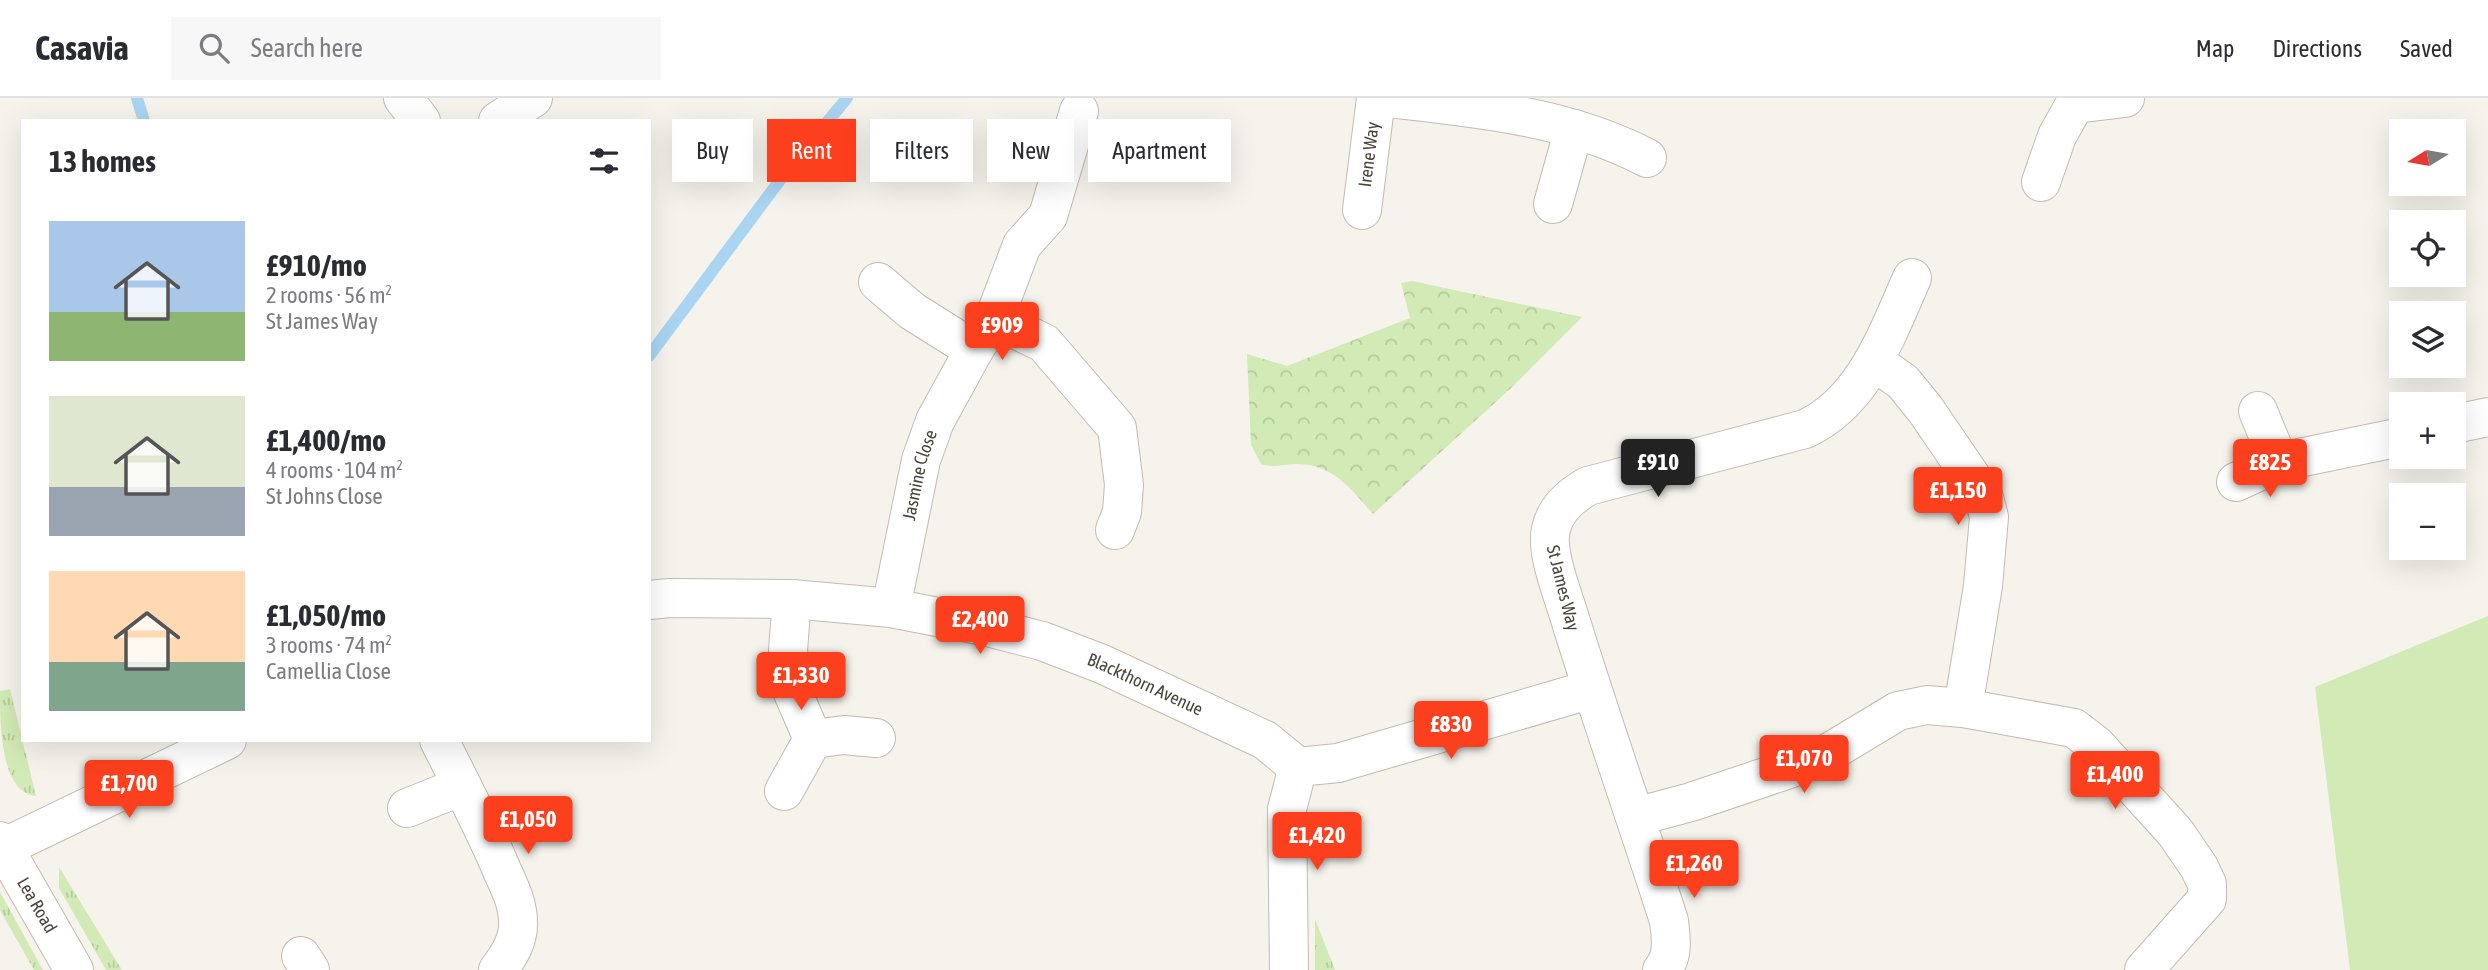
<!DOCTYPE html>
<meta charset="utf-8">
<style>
body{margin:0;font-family:"Asap Condensed",sans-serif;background:#f7f7f7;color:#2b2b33;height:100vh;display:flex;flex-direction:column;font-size:26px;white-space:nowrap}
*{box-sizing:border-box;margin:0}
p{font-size:23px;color:#7c7c81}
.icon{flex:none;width:38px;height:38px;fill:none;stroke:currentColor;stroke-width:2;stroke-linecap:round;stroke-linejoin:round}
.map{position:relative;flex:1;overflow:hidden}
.sheet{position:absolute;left:21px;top:21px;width:630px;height:623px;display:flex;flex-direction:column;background:#fff;border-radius:0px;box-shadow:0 7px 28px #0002}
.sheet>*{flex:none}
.guide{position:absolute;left:672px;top:21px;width:665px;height:63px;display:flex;gap:14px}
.needle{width:46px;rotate:259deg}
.fabs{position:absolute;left:2389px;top:21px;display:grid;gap:14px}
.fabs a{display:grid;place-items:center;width:77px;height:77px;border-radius:0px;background:#fff;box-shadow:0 7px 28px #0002;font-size:35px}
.price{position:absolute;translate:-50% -60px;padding:0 16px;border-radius:7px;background:#fc3f1d;color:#fff;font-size:23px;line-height:46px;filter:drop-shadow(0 2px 4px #0008)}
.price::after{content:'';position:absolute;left:50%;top:42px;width:21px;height:16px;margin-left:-10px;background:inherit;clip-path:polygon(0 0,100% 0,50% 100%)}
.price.on{background:#222;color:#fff}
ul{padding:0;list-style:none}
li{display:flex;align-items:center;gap:21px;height:175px;padding:0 28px}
li span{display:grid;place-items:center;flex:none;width:196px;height:140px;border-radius:0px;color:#555}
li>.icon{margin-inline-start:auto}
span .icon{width:84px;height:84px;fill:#fffc;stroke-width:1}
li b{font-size:30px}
h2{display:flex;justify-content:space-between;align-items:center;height:84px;padding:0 28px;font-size:30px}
.tag{padding:0 24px;border-radius:0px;background:#fff;box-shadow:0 7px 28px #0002;font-size:24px;line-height:63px}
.tag.on{background:#fc3f1d;color:#fff}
header{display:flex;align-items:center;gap:42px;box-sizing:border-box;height:98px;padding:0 35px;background:#fff;border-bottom:2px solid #e1e1e2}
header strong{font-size:33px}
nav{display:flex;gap:38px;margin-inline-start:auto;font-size:24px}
.search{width:490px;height:63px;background:#f7f7f7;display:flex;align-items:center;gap:18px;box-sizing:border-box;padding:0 24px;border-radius:0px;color:#7c7c81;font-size:26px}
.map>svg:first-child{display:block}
</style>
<header>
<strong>Casavia</strong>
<div class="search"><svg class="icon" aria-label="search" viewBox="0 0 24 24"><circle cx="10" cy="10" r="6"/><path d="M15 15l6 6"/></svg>Search here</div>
<nav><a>Map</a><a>Directions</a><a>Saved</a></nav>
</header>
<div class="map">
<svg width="2488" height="872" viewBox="0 0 2488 872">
<defs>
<pattern id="grass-tufts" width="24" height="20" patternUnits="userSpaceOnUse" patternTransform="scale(1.75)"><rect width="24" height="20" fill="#d2eab5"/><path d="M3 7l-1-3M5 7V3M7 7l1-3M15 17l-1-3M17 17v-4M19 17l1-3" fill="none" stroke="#b6ca9c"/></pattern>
<pattern id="forest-crowns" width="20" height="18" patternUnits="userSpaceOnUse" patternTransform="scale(1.75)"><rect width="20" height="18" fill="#d2eab5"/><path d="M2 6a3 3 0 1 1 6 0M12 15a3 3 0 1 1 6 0" fill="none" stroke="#b6ca9c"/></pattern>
</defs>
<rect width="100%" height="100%" fill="#f6f3ec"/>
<g fill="url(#grass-tufts)">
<path d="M 10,591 L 36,698 C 0,695 0,625 0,593 Z"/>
<path d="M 59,769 L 122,872 L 106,872 L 59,790 Z"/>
<path d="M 0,794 L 43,872 L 34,872 L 0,812 Z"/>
<path d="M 1315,821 L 1335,872 L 1315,872 Z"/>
</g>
<path fill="url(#forest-crowns)" d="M 1412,183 L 1582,219 L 1510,291 L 1373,416 C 1352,392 1334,367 1299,366 C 1284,365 1275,371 1261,366 L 1251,347 L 1247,256 L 1287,268 L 1410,220 L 1401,185 Z"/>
<path fill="#d2eab5" d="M 2488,518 L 2488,872 L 2350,872 L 2315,589 Z"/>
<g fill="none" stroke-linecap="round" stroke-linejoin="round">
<g stroke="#a9d4f2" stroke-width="12">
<path d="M 137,0 L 144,23"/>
<path d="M 649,258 L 786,74 L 847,0"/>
</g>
<defs>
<g id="minor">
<path d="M 403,0 L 421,23"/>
<path d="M 1388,0 C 1477,10 1566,18 1647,60"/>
<path d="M 498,23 L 533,0"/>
<path d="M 2041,84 L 2057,38 L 2075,6 L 2125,0"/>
<path d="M 1553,106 L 1574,31"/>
<path id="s1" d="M 1362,112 L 1376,0"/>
<path d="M 878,184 L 912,213 L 974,252"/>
<path d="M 994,221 L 1044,245 L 1117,330 L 1124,387 L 1122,414 L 1115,432"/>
<path d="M 1875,264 L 1903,284 L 1925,311 L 1983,396 L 1989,419 L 1983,488 L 1963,610"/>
<path d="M 2258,313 L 2279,364 L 2401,339"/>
<path d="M 2454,326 L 2488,319"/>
<path d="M 2236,384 L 2279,364"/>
<path d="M 792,501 L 788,552 L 793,595 L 813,641"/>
<path id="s2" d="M 649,502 L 670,500 L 792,501 L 891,510 L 984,528 L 1042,543 L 1102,566 L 1265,642 L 1298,669"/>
<path id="s3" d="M 891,510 L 921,362 L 935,323 L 974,252 L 994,221 L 1022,147 L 1048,118 L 1079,13"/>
<path d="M 439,642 C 459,682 480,722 498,763 C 506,783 518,802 518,824 C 519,842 509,858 498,872"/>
<path d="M 1298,669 L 1338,665 L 1592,591"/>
<path d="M 784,693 L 813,641 L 844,637 L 876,640"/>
<path d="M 407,710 L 462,688"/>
<path d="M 1635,719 L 1691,704 L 1789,671 L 1830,654 L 1898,613 L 1927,607 L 1963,610 L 2074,630 L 2096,647 L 2175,734 L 2199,769 L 2207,786 L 2207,801 L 2144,872"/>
<path id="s4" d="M 0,743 L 74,872"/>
<path d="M 5,749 L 227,642"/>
<path d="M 301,858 L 310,872"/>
<path d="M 1289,872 L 1287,711 L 1298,669"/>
<path d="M 1662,872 C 1674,858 1671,840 1669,823 C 1637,723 1602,624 1571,524 C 1564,499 1545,455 1551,431 C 1556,410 1571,398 1588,388 L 1805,331 C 1864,304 1887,236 1912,180"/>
</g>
</defs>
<use href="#minor" stroke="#c2bbae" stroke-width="40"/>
<use href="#minor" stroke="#fff" stroke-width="38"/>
</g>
<g text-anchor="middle" stroke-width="7" stroke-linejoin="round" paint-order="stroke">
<g font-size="18" fill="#4b4439" stroke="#fff">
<text dy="6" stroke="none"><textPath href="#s1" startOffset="56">Irene Way</textPath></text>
<text dy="6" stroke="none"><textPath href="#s3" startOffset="136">Jasmine Close</textPath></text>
<text transform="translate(1563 490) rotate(76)" y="6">St James Way</text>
<text dy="6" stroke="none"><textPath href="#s2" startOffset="509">Blackthorn Avenue</textPath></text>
<text dy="6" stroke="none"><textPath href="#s4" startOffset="74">Lea Road</textPath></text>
</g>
</g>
</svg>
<div class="fabs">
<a><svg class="needle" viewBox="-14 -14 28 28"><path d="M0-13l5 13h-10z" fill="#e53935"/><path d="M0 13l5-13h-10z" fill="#7c7c81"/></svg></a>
<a><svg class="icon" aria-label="locate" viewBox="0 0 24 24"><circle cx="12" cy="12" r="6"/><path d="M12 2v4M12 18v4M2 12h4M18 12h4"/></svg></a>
<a><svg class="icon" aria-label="layers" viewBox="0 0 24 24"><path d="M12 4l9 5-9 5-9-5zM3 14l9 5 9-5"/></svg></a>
<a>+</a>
<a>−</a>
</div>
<b class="price" style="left:1002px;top:264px">£909</b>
<b class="price on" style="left:1658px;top:401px">£910</b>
<b class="price" style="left:2270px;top:401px">£825</b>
<b class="price" style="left:1958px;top:429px">£1,150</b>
<b class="price" style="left:980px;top:558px">£2,400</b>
<b class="price" style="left:801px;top:614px">£1,330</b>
<b class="price" style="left:1451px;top:663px">£830</b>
<b class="price" style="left:1804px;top:697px">£1,070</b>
<b class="price" style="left:2115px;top:713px">£1,400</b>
<b class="price" style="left:129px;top:722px">£1,700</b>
<b class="price" style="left:528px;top:758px">£1,050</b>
<b class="price" style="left:1317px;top:774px">£1,420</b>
<b class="price" style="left:1694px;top:802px">£1,260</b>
<div class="guide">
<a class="tag">Buy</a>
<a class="tag on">Rent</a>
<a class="tag">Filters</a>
<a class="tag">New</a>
<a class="tag">Apartment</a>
</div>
<section class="sheet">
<h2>13 homes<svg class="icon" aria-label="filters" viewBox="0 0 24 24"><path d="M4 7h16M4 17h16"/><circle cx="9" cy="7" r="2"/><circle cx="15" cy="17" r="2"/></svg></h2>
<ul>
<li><span style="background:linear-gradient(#a9c7e8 65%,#8fb573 0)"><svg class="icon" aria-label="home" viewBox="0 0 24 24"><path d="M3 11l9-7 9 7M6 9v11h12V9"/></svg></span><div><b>£910/mo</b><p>2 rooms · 56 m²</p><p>St James Way</p></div></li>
<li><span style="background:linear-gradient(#dfe7d0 65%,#9aa5b1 0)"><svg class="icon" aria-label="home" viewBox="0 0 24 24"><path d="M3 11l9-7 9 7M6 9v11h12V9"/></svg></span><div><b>£1,400/mo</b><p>4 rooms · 104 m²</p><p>St Johns Close</p></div></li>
<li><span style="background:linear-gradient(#ffd9b3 65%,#7fa58c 0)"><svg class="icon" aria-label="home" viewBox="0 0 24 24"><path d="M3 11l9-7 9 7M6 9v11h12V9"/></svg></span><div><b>£1,050/mo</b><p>3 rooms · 74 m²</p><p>Camellia Close</p></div></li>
</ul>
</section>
</div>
